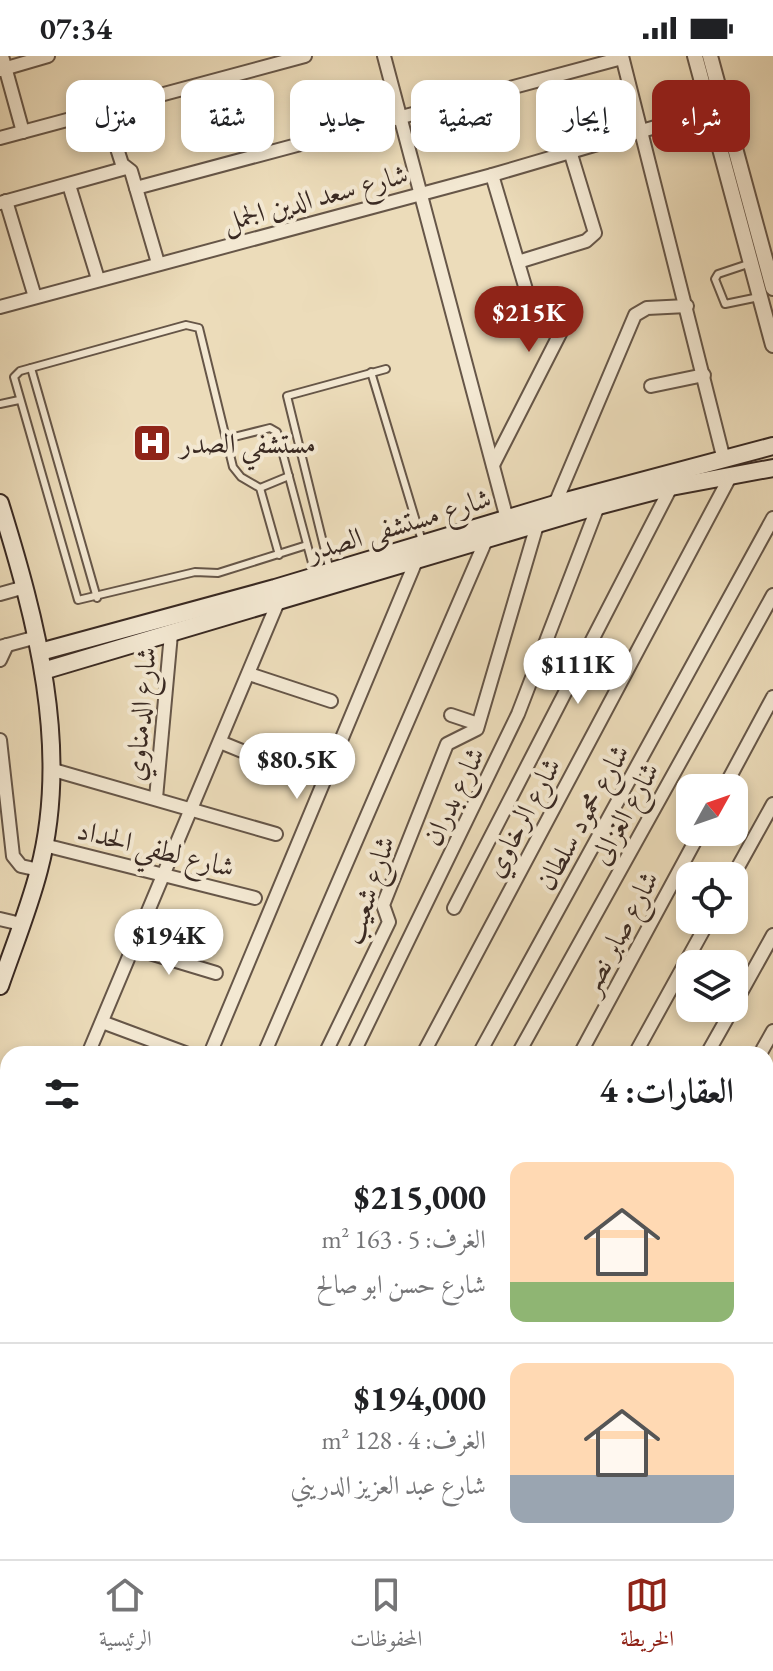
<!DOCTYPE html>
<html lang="ar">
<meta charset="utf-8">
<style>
body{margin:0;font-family:"EB Garamond",Amiri,serif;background:#f6f6f6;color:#202124;direction:rtl;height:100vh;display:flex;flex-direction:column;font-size:30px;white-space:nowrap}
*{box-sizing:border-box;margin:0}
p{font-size:26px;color:#757577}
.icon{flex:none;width:44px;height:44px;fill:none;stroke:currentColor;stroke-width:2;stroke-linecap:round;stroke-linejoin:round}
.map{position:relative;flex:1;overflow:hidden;direction:ltr}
.panel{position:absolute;left:0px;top:990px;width:774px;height:514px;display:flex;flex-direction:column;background:#fff;border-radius:24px 24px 0 0;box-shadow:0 4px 12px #0003;direction:rtl}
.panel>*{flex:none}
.top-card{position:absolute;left:24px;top:24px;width:726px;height:72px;direction:rtl;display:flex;gap:16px}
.needle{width:52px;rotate:50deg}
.fabs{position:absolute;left:676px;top:718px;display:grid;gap:16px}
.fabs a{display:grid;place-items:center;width:72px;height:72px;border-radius:16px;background:#fff;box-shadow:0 4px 12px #0003;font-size:40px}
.price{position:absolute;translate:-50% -68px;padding:0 18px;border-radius:28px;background:#fff;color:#222;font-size:26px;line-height:52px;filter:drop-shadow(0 2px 4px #0008)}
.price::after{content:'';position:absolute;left:50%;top:48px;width:24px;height:18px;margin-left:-12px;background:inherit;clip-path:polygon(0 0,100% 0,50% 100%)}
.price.current{background:#8f2418;color:#fff}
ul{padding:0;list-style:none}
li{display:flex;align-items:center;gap:24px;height:200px;padding:0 40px}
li+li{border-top:2px solid #e0e0e0}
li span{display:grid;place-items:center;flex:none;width:224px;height:160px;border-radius:16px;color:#555}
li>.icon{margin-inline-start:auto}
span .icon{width:96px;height:96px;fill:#fffc;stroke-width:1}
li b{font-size:34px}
h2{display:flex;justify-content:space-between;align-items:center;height:96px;padding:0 40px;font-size:34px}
.pill{padding:0 28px;border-radius:16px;background:#fff;box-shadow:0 4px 12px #0003;font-size:28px;line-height:72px}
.pill.current{background:#8f2418;color:#fff}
.status{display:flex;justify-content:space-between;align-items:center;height:56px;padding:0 40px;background:#fff;direction:ltr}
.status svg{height:22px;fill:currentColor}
.dock{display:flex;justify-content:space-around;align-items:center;height:112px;border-top:2px solid #e0e0e0;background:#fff;font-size:22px;color:#757577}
.dock a{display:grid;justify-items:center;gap:4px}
.dock .current{color:#8f2418}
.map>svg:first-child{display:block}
</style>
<div class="status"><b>07:34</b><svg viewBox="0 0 49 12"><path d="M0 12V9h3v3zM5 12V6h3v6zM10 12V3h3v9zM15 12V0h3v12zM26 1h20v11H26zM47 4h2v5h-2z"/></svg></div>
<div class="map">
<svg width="773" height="1503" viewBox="0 0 773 1503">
<rect width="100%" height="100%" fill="#ecdcba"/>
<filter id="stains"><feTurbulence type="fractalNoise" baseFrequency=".0025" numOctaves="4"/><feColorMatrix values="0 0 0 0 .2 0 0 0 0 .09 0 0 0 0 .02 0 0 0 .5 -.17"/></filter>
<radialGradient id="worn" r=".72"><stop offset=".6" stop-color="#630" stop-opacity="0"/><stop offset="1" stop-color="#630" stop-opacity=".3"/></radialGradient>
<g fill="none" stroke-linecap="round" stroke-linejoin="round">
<defs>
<g id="service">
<path d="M 751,207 L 718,218 L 715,223 L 725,248 L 759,241"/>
<path d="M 31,312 L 97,542"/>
<path d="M 371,316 L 422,485"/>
<path d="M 0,348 L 19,344"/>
<path d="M 226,383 L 270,372 L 277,376 L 315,518"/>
<path d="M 260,432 L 289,420"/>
<path d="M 279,499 L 260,432 L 241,421 L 233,411 L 199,272 L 186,269 L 20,315 L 14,321 L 78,544 L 195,516 L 218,517 L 307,489"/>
<path d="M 330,515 L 287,340 L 386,313"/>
</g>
<g id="minor">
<path d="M 2,0 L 23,76"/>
<path d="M 384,0 L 507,463"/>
<path d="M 622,0 L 724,404"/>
<path d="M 0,14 L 48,0"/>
<path d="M 105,55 L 122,108 L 131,115 L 158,207"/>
<path d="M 0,82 L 305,0"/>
<path d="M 492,119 L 527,237 L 540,248 L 562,246 L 570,258 L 493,409"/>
<path d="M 69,129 L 98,223"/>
<path d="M 136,132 L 622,2"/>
<path d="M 6,145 L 35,241"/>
<path d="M 0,147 L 126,112"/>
<path d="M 518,206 L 586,185 L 595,177 L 570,95"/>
<path d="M 0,251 L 492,119 L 710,55"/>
<path d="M 651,330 L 704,319"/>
<path d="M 555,448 L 635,259 L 647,252 L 687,250"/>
<path d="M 0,538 L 25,531"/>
<path d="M 0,591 L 37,581"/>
<path d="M 0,604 L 7,589"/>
<path d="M 249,618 L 331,645"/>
<path d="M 451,659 L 478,668"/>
<path d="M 0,684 L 13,800 L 21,810 L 39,814"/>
<path d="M 220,686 L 301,719"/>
<path d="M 50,713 L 276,778"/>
<path d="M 724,732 L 773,641"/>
<path d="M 156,742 L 171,578"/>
<path d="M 44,789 L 255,842"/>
<path d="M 733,820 L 773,748"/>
<path d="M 454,852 L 671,431"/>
<path d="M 0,863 L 21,868"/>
<path d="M 133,892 L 216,917"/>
<path d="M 734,949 L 773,879"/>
<path d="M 102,966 L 188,998"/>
<path d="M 88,998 L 278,546"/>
<path d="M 210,998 L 416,505"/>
<path d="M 264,998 L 486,484"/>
<path d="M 325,998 L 389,866 L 383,849 L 447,688 L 477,673 L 537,469"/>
<path d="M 353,998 L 518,658 L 598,450"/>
<path d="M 423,998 L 731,419"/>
<path d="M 479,998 L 773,462"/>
<path d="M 518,998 L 773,539"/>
<path d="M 580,998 L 700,776"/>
<path d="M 635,998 L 709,864"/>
<path d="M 707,998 L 733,952"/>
<path d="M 760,998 L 773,975"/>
<path d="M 766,1069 L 773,1056"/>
<path d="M 766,1152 L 773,1140"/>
<path d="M 766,1221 L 773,1209"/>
<path d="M 766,1285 L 773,1273"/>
<path d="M 766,1390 L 773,1369"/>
<path d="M 262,1503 L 263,1496"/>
<path d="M 302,1503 L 304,1496"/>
<path d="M 336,1503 L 338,1496"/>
<path d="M 384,1503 L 385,1496"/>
<path d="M 437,1503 L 439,1496"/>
<path d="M 562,1503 L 564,1496"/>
<path d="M 621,1503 L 622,1496"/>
<path d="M 669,1503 L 671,1496"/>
<path d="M 730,1503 L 732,1496"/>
</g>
<g id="tertiary">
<path d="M 695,0 L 773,289"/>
<path d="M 710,0 L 773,232"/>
</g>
<g id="secondary">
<path d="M 0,447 C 36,563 71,693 39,814 C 29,853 13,892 0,930"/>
<path d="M 40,596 L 275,532 L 555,448 L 773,390"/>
<path d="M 43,615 L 598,450 L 671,431 L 773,412"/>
</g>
<g id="primary">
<path d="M 0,1047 L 8,1049"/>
<path d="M 0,1080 L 8,1083"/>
<path d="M 766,1310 L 773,1313"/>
<path d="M 766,1332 L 773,1334"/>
</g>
</defs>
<use href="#service" stroke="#665648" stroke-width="10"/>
<use href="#minor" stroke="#665648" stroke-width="16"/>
<use href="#tertiary" stroke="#665648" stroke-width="18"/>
<use href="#secondary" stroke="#392922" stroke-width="20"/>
<use href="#primary" stroke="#392922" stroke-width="22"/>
<use href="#service" stroke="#f3e8d2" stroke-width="6"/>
<use href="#minor" stroke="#f3e8d2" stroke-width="12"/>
<use href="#tertiary" stroke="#f3e8d2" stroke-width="14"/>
<use href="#secondary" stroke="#f3e8d2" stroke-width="16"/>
<use href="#primary" stroke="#ecdcba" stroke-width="18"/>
</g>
<defs>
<symbol id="hospital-square" viewBox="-11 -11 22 22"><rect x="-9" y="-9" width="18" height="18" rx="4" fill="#8f2418" stroke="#f3e8d2"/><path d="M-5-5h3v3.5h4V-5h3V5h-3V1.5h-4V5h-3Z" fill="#fff"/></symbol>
</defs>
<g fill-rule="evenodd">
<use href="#hospital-square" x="130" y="365" width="44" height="44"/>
</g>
<g text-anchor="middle" stroke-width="8" stroke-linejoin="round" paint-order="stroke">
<g font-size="28" fill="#392922" stroke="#f3e8d2">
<text transform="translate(315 141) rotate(-15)" y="10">شارع سعد الدين الجمل</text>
<text transform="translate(399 468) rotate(-17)" y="10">شارع مستشفى الصدر</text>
<text transform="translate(140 658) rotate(-85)" y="10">شارع الدمناوي</text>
<text transform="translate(453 740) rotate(-64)" y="10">شارع بدران</text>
<text transform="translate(624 757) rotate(-61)" y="10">شارع الغزالى</text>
<text transform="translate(522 761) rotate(-62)" y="10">شارع الرخاوي</text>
<text transform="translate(582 761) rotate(-61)" y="10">شارع محمود سلطان</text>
<text transform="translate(156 792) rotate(14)" y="10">شارع لطفي الحداد</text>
<text transform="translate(368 834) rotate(-72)" y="10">شارع شعيب</text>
<text transform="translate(619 876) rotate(-62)" y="10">شارع صابر نصر</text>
</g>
<g font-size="28" fill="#392922" stroke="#f3e8d2" text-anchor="start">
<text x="180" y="397">مستشفي الصدر</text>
</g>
</g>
<rect width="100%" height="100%" filter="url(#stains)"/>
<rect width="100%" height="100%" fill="url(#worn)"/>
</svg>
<div class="fabs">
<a><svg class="needle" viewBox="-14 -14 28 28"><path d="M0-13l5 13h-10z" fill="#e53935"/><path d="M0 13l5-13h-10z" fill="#757577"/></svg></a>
<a><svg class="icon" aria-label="locate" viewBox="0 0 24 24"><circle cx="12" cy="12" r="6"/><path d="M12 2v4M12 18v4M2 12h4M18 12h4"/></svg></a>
<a><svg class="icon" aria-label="layers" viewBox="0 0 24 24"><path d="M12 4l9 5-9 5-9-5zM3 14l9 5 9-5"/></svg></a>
</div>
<b class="price current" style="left:529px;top:298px">$215K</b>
<b class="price" style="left:578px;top:650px">$111K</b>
<b class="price" style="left:297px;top:745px">$80.5K</b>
<b class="price" style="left:169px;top:921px">$194K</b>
<div class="top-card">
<a class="pill current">شراء</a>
<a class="pill">إيجار</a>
<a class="pill">تصفية</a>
<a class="pill">جديد</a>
<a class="pill">شقة</a>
<a class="pill">منزل</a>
</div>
<section class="panel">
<h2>العقارات: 4<svg class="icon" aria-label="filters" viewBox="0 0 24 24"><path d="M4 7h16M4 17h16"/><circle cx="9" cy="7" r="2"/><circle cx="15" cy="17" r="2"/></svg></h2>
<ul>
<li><span style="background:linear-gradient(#ffd9b3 75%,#8fb573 0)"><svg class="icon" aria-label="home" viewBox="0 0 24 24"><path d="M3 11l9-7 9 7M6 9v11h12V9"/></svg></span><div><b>$215,000</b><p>الغرف: 5 · 163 m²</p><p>شارع حسن ابو صالح</p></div></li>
<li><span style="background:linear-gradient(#ffd9b3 70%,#9aa5b1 0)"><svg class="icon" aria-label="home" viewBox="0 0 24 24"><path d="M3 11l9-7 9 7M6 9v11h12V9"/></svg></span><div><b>$194,000</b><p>الغرف: 4 · 128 m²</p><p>شارع عبد العزيز الدريني</p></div></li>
</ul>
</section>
</div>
<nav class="dock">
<a class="current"><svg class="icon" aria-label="map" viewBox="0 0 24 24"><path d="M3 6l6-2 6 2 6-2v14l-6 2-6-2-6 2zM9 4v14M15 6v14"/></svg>الخريطة</a>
<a><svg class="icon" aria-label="saved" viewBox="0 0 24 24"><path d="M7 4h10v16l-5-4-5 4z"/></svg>المحفوظات</a>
<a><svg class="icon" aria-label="home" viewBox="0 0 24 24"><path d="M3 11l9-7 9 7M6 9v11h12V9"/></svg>الرئيسية</a>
</nav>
